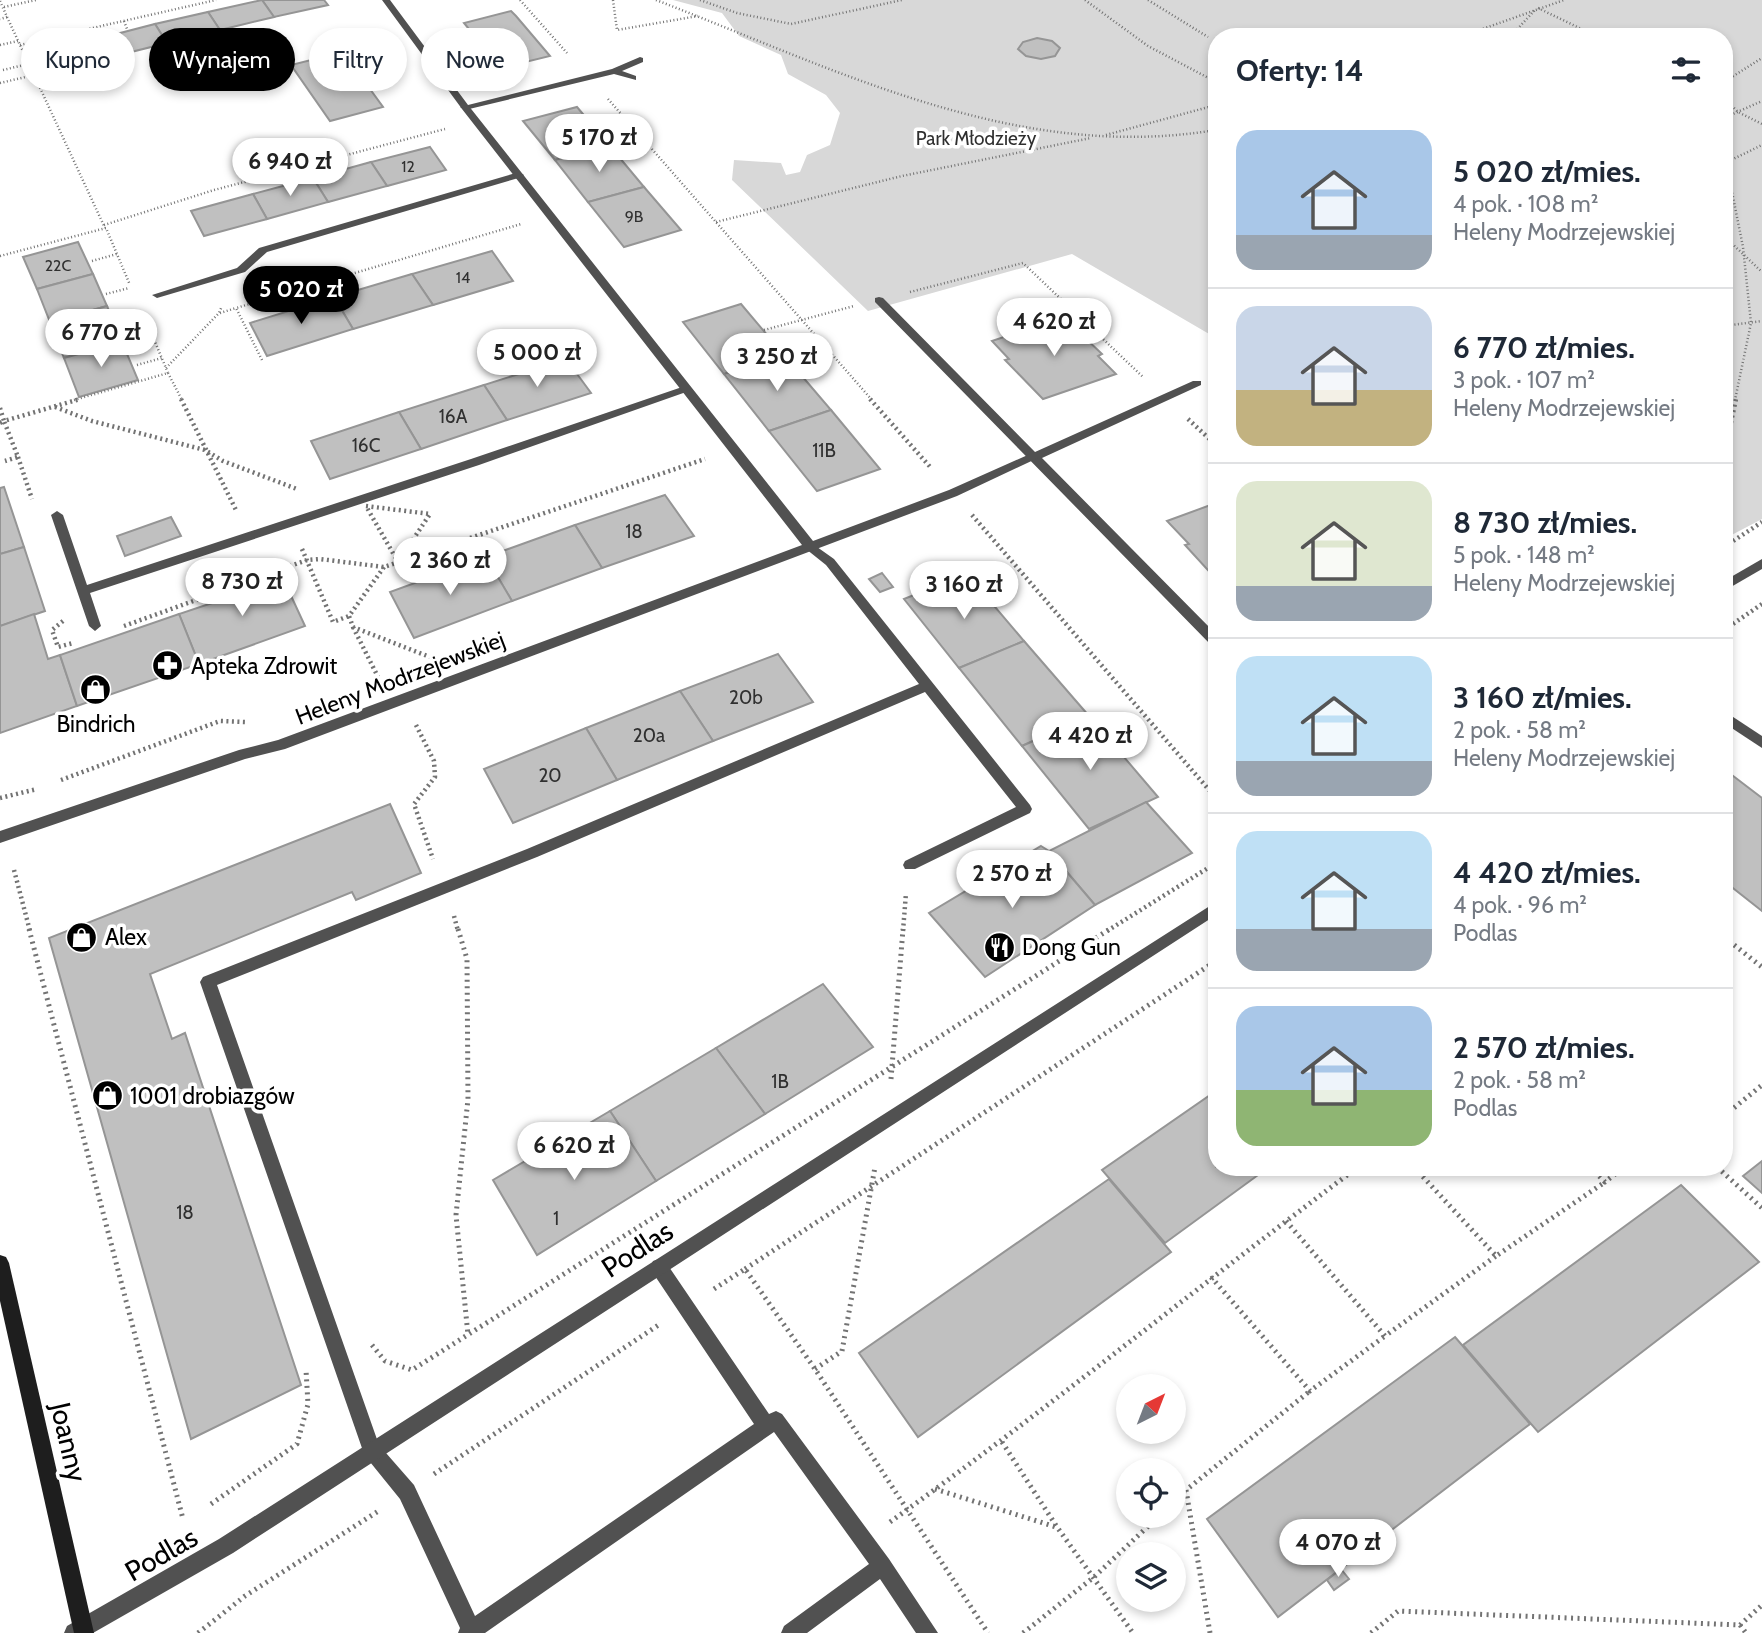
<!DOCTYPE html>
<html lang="pl">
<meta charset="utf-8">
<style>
body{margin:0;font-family:Cabin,sans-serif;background:#f2f2f3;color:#1f2937;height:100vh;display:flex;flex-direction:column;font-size:26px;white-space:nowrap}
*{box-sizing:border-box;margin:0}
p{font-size:23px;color:#747a83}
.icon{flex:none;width:38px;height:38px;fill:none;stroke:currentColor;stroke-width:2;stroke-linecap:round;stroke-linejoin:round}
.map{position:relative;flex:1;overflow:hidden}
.details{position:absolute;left:1208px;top:28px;width:525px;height:1148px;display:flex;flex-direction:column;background:#fff;border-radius:28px;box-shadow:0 4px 10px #0003}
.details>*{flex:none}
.guide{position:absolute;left:21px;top:28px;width:665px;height:63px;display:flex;gap:14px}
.needle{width:46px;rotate:42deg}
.controls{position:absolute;left:1116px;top:1374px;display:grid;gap:14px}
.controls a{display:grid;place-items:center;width:70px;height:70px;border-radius:50%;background:#fff;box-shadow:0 4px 10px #0003;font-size:35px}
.price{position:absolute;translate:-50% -60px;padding:0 16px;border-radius:24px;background:#fff;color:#222;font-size:23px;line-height:46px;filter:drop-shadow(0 2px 4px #0008)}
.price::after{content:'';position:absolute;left:50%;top:42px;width:21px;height:16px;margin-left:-10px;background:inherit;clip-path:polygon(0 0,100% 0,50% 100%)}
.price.current{background:#000;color:#fff}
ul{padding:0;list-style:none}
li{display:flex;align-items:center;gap:21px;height:175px;padding:0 28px}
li+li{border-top:2px solid #e0e1e3}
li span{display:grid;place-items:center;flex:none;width:196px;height:140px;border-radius:21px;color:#555}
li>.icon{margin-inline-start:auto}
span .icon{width:84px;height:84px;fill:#fffc;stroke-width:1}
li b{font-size:30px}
h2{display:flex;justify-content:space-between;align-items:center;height:84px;padding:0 28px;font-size:30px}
.tag{padding:0 24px;border-radius:32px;background:#fff;box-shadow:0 4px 10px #0003;font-size:24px;line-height:63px}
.tag.current{background:#000;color:#fff}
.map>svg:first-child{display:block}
</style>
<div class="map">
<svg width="1762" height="1633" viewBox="0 0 1762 1633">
<rect width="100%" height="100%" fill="#fff"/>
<path fill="#d8d8d8" d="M 673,0 L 1762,0 L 1762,519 L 1724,539 L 1724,37 L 1216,37 L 1216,338 L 1072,254 L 868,311 L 732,180 L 734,160 L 781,163 L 786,175 L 800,172 L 807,155 L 830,145 L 840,113 L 826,95 L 788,74 L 781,55 L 739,36 L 722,13 Z"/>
<g fill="#c0c0c0" stroke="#959595" stroke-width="2">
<path d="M 262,0 L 324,0 L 328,5 L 274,17 Z"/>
<path d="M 262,0 L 274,17 L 220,30 L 208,12 Z"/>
<path d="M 511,11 L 516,16 L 550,56 L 501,68 L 464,23 Z"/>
<path d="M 208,12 L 220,30 L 167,43 L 155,24 Z"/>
<path d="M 155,24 L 167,43 L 111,57 L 101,38 Z"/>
<path d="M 1037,38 L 1052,41 L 1060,48 L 1055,56 L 1041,59 L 1026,56 L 1018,49 L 1023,42 Z"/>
<path d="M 343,52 L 383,107 L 330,121 L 291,65 Z"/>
<path d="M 577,107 L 609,145 L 555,160 L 523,121 Z"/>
<path d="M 609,145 L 644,187 L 588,202 L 555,160 Z"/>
<path d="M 430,147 L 446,170 L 387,186 L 371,162 Z"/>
<path d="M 371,162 L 387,186 L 328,202 L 313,178 Z"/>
<path d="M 313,178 L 328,202 L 267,219 L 253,194 Z"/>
<path d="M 644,187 L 681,230 L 624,247 L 588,202 Z"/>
<path d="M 253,194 L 267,219 L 204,236 L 191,211 Z"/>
<path d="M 78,242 L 93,274 L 37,289 L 23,257 Z"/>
<path d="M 492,251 L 513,281 L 433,305 L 412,274 Z"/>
<path d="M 93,274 L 107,306 L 50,322 L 37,289 Z"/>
<path d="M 412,274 L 433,305 L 353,329 L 334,297 Z"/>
<path d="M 334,297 L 353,329 L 267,356 L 250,323 Z"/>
<path d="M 741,304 L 784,355 L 724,374 L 683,322 Z"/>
<path d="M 107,306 L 122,342 L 64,358 L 50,322 Z"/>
<path d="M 1063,317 L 1102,354 L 1098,356 L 1116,374 L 1043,399 L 1005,360 L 1009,359 L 992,341 Z"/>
<path d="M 122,342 L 138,380 L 79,397 L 64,358 Z"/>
<path d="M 784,355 L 831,410 L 769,431 L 724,374 Z"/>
<path d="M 566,359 L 591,393 L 507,420 L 484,385 Z"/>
<path d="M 484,385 L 507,420 L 421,449 L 399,412 Z"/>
<path d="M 831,410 L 880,469 L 817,491 L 769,431 Z"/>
<path d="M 399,412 L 421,449 L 330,479 L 311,441 Z"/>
<path d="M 4,487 L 24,547 L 0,554 L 0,488 Z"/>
<path d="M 665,495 L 694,536 L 602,568 L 575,525 Z"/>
<path d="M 1216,503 L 1216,579 L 1185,545 L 1189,544 L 1167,521 Z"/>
<path d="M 171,517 L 181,536 L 125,556 L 117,536 Z"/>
<path d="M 575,525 L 602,568 L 512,601 L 486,557 Z"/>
<path d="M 24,547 L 45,611 L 0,626 L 0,554 Z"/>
<path d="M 486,557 L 512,601 L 414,638 L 390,592 Z"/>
<path d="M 280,572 L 305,626 L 199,664 L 179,614 L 224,599 L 222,592 Z"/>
<path d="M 882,573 L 893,587 L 880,592 L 869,579 Z"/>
<path d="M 967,574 L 1024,641 L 959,668 L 904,599 Z"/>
<path d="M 34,614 L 48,659 L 60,655 L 77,706 L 0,733 L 0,626 Z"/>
<path d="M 179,614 L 199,664 L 77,706 L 60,655 Z"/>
<path d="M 1024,641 L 1089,716 L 1022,746 L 959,668 Z"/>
<path d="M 778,654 L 813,702 L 713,741 L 680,691 Z"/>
<path d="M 680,691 L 713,741 L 617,780 L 586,728 Z"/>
<path d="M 1089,716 L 1158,797 L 1089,829 L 1022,746 Z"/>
<path d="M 586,728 L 617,780 L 513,823 L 484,769 Z"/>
<path d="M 1724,769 L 1762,798 L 1762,911 L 1724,881 Z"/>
<path d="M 1146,802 L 1192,853 L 1095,905 L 1049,851 Z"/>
<path d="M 390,804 L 421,873 L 356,900 L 352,892 L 150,974 L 172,1039 L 185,1033 L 301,1385 L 191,1439 L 49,938 Z"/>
<path d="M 1041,846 L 1049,851 L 1095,905 L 985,977 L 929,913 Z"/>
<path d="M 823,984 L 873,1047 L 765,1114 L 716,1048 Z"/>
<path d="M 716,1048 L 765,1114 L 656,1181 L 610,1111 Z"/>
<path d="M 1216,1091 L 1216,1167 L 1269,1167 L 1165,1243 L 1102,1170 Z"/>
<path d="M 610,1111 L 656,1181 L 537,1255 L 493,1180 Z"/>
<path d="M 1762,1161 L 1762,1193 L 1743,1176 Z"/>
<path d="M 1109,1179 L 1171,1252 L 918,1437 L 859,1353 Z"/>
<path d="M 1681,1185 L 1759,1262 L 1538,1432 L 1463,1345 Z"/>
<path d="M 1455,1337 L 1530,1424 L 1278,1617 L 1207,1519 Z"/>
<path d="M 1341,1569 L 1349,1579 L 1334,1590 L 1327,1580 Z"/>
</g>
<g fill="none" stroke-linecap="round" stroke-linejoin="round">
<g stroke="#737373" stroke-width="2.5" stroke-dasharray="1 2.5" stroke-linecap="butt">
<path d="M 520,0 L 567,53"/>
<path d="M 613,0 L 617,30 L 698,16"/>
<path d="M 656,0 C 838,70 1016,163 1216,130"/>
<path d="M 700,0 L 737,13 L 791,24 L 902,0"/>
<path d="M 1085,0 L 1148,46 L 1216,82"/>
<path d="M 1148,0 L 1208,37"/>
<path d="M 0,1 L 7,17 L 0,19"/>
<path d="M 4,7 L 36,0"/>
<path d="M 1538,8 L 1598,37"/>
<path d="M 7,17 L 34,75 L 88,29 L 216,0"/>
<path d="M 124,21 L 127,29"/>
<path d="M 1460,37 L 1564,0"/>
<path d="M 1510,37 L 1535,10"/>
<path d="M 0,45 L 18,41"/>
<path d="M 20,45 L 88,29"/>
<path d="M 3,70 L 28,64"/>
<path d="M 1724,82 L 1762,58"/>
<path d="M 0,83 L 34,75 L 105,228"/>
<path d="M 1724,98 L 1738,112 L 1762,124"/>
<path d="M 608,99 L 872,400"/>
<path d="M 1724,118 L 1762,101"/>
<path d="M 1106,135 L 1216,105"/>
<path d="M 1726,162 L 1743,247 L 1751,323 L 1735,400"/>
<path d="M 1725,163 L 1762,145"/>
<path d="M 716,222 L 902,176 L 1091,138"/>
<path d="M 104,225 L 214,190 L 445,129"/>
<path d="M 1724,236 L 1762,272"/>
<path d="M 0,256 L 106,228 L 130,285"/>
<path d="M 92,261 L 117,254"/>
<path d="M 910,292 L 1023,263 L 1143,377"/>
<path d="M 106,294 L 129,288"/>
<path d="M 220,313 L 236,308"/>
<path d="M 1724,326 L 1762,321"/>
<path d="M 121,328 L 146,321"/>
<path d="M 764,330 L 854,306"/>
<path d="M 262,360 L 236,308 L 521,224"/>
<path d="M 137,365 L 162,358"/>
<path d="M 166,368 L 219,313 L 222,306"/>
<path d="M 168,373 L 182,400"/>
<path d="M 74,400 L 168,373 L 145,318"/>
</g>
<g stroke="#737373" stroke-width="4.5" stroke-dasharray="2 3.5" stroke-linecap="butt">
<path d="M 181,399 L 236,510"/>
<path d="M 870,399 L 932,469"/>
<path d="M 55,407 L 92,421 L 205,450 L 223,461 L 297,489"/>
<path d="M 0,408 L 4,421 L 80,399"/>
<path d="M 1188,419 L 1216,445"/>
<path d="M 0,423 L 4,421 L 18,457 L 5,461"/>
<path d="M 1724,455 L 1736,399"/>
<path d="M 18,457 L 32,499"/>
<path d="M 366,506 L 430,514 L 398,562 Z"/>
<path d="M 972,515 L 1216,798"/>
<path d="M 1724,547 L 1762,522"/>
<path d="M 302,549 L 333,622 L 349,616"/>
<path d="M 384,567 L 349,616 L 353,627 L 430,657"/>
<path d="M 63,621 L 52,630 L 58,647 L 73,643"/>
<path d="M 124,626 L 307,560 L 320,559 L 384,567 L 705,459"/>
<path d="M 353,627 L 378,677"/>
<path d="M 1724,630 L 1762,604"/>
<path d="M 416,725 L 434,761 L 435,777 L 414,804 L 433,859"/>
<path d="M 61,780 L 220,721 L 245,722"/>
<path d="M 0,798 L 37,789"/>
<path d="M 14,870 L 30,931"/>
<path d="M 454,916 L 458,931"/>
<path d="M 903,931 L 906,893"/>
<path d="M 1107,931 L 1216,863"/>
</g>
<g stroke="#737373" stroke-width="5" stroke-dasharray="2 4.5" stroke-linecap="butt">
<path d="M 29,929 L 183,1519"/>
<path d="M 458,929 L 467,959 L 468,1099 L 456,1215 L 468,1335"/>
<path d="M 1724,937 L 1762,967"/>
<path d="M 891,1079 L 903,929"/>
<path d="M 1724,1116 L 1762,1085"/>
<path d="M 1414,1167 L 1496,1256 L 1605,1182"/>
<path d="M 1590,1167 L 1605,1182 L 1624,1167"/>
<path d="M 1717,1167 L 1762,1208"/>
<path d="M 1286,1221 L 1385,1336 L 1496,1256"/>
<path d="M 745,1269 L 1216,961"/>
<path d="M 1211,1277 L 1310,1391 L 1385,1336"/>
<path d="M 714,1289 L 745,1269 L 815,1369 L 988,1633"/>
<path d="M 372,1345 L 385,1361 L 412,1370 L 1110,929"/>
<path d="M 815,1369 L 842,1351 L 875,1167"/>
<path d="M 1002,1442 L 1057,1527 L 1133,1633"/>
<path d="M 434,1474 L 660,1324"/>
<path d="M 935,1489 L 1056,1527"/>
<path d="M 1174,1501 L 1185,1491"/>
<path d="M 211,1504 L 297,1444 L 308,1404 L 306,1370"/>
<path d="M 890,1522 C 1049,1408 1201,1284 1358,1167"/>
<path d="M 1740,1625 L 1746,1633"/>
<path d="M 198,1633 L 245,1596 L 380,1510"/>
<path d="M 1023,1633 L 1094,1577 L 1159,1516"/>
<path d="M 1210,1633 L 1186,1490 L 1310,1391"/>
<path d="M 1371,1633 L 1398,1611 L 1740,1625 L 1762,1605"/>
</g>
<g fill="#515151" fill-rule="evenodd">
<path d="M 640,57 L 643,58 L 643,62 L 622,71 L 636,76 L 636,80 L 614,74 L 465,110 L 460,107 L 612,69 Z"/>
<path d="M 519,172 L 524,175 L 522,177 L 267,252 L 245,272 L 157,298 L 152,295 L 237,268 L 259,248 Z"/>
<path d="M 879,297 L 883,298 L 1035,452 L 1193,381 L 1201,381 L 1201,385 L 1042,458 L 1216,634 L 1216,647 L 1211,645 L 875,302 L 875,298 Z"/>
<path d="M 685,386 L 691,389 L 689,391 L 479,465 L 90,593 L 101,626 L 95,631 L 89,626 L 51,515 L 57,511 L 63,515 L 87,585 L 471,459 Z"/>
<path d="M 810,542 L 834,559 L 1030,805 L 1032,809 L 1030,813 L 915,869 L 905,869 L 903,865 L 905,861 L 1016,807 L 925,692 L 537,857 L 217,985 L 379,1445 L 414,1485 L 475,1616 L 754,1424 L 653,1273 L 650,1267 L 653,1261 L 659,1259 L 665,1261 L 769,1414 L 776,1411 L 782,1414 L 889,1559 L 938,1633 L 916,1633 L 880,1579 L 807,1633 L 781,1633 L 784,1626 L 869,1564 L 774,1432 L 485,1633 L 458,1633 L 460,1628 L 400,1499 L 366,1457 L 363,1451 L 200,982 L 203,977 L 527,849 L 919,684 L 826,565 L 806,549 L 804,546 L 806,543 Z"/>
<path d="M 1724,711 L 1762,736 L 1762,748 L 1724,723 Z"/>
</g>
<g fill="#515151" fill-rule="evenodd">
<path d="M 382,0 L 390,0 L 468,105 L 813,541 L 949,490 L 1030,454 L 1038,454 L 1040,457 L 957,496 L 285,749 L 245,759 L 0,843 L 0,831 L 239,750 L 278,740 L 802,545 L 462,109 Z"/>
<path d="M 1762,559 L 1762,569 L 1724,591 L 1724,581 Z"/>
<path d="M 1216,902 L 1216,915 L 233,1553 L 93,1633 L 64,1633 L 67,1626 L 219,1539 Z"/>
</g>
<path fill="#1e1e1e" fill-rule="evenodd" d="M 0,1255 L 6,1257 L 9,1263 L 94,1633 L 74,1633 L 0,1301 Z"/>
</g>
<defs>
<symbol id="pharmacy-disc" viewBox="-11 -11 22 22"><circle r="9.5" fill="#000" stroke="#fff"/><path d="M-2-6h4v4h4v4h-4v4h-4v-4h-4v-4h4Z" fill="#fff"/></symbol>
<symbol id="shop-disc" viewBox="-11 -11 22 22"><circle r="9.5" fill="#000" stroke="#fff"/><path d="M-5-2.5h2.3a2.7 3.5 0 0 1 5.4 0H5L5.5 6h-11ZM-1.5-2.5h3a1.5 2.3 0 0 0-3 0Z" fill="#fff"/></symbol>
<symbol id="restaurant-disc" viewBox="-11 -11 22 22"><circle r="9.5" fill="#000" stroke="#fff"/><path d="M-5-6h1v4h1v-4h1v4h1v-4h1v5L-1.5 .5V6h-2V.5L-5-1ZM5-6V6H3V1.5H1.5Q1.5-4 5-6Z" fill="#fff"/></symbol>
</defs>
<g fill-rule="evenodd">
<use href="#pharmacy-disc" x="150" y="648" width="35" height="35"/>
<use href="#shop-disc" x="78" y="672" width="35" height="35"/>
<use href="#shop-disc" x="64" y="920" width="35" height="35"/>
<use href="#restaurant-disc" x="982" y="930" width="35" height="35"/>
<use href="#shop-disc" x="90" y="1078" width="35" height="35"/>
</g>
<g text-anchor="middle" stroke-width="7" stroke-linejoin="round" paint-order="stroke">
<g font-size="16" fill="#303030">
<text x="408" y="172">12</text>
<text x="634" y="222">9B</text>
<text x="58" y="271">22C</text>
<text x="463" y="283">14</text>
</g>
<g font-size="19" fill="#2f2f2f" stroke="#fff">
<text x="976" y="145">Park Młodzieży</text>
</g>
<g font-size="19" fill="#303030">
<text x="453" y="423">16A</text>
<text x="366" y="452">16C</text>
<text x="824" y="457">11B</text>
<text x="634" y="538">18</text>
<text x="746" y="704">20b</text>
<text x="649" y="742">20a</text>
<text x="550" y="782">20</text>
<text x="780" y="1088">1B</text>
<text x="185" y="1219">18</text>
<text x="556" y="1225">1</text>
</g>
<g font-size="23" fill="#000" stroke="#fff" text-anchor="start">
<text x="191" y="674">Apteka Zdrowit</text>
<text x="96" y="732" text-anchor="middle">Bindrich</text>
<text x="105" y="945">Alex</text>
<text x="1022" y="955">Dong Gun</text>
<text x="130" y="1104">1001 drobiazgów</text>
</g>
<g font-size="23" fill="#000" stroke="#fff">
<text transform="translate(400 678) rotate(-21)" y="8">Heleny Modrzejewskiej</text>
</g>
<g font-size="28" fill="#000" stroke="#fff">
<text transform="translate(637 1249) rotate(-33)" y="10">Podlas</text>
<text transform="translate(69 1442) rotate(77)" y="10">Joanny</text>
<text transform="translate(161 1554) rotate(-30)" y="10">Podlas</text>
</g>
</g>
</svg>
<div class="controls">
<a><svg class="needle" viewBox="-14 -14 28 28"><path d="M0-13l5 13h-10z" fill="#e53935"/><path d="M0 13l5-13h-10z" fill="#747a83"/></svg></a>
<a><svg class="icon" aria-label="locate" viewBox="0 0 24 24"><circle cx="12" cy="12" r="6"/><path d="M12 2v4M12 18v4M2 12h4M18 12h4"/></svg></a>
<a><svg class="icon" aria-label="layers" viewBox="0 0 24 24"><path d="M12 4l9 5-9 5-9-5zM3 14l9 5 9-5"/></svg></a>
</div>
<b class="price" style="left:599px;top:174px">5 170 zł</b>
<b class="price" style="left:290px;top:198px">6 940 zł</b>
<b class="price current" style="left:301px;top:326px">5 020 zł</b>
<b class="price" style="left:1054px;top:358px">4 620 zł</b>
<b class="price" style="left:101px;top:369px">6 770 zł</b>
<b class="price" style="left:537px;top:389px">5 000 zł</b>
<b class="price" style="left:777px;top:393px">3 250 zł</b>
<b class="price" style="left:450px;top:597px">2 360 zł</b>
<b class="price" style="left:242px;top:618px">8 730 zł</b>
<b class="price" style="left:964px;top:621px">3 160 zł</b>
<b class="price" style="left:1090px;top:772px">4 420 zł</b>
<b class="price" style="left:1012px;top:910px">2 570 zł</b>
<b class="price" style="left:574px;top:1182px">6 620 zł</b>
<b class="price" style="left:1338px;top:1579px">4 070 zł</b>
<div class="guide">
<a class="tag">Kupno</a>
<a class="tag current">Wynajem</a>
<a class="tag">Filtry</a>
<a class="tag">Nowe</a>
</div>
<section class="details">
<h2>Oferty: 14<svg class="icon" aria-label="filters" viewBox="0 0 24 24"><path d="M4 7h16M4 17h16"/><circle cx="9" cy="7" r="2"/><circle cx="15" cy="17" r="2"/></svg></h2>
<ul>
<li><span style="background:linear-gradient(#a9c7e8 75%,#9aa5b1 0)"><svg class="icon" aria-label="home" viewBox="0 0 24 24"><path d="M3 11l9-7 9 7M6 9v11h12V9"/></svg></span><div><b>5 020 zł/mies.</b><p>4 pok. · 108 m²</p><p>Heleny Modrzejewskiej</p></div></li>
<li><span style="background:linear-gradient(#c9d6e8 60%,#c2b280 0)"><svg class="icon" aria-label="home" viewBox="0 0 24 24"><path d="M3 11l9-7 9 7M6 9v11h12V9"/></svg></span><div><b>6 770 zł/mies.</b><p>3 pok. · 107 m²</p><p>Heleny Modrzejewskiej</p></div></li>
<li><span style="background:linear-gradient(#dfe7d0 75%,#9aa5b1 0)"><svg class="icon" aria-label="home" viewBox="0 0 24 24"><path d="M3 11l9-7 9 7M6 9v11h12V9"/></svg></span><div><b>8 730 zł/mies.</b><p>5 pok. · 148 m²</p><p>Heleny Modrzejewskiej</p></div></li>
<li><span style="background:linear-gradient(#bfe0f5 75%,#9aa5b1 0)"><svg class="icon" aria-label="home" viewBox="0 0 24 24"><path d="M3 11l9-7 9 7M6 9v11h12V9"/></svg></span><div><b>3 160 zł/mies.</b><p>2 pok. · 58 m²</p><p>Heleny Modrzejewskiej</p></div></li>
<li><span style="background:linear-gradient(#bfe0f5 70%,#9aa5b1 0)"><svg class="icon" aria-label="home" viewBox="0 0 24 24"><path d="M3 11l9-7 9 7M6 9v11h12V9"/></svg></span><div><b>4 420 zł/mies.</b><p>4 pok. · 96 m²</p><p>Podlas</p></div></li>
<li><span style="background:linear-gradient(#a9c7e8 60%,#8fb573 0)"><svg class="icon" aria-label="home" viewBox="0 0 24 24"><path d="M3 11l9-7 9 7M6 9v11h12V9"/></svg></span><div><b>2 570 zł/mies.</b><p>2 pok. · 58 m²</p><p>Podlas</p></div></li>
</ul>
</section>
</div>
